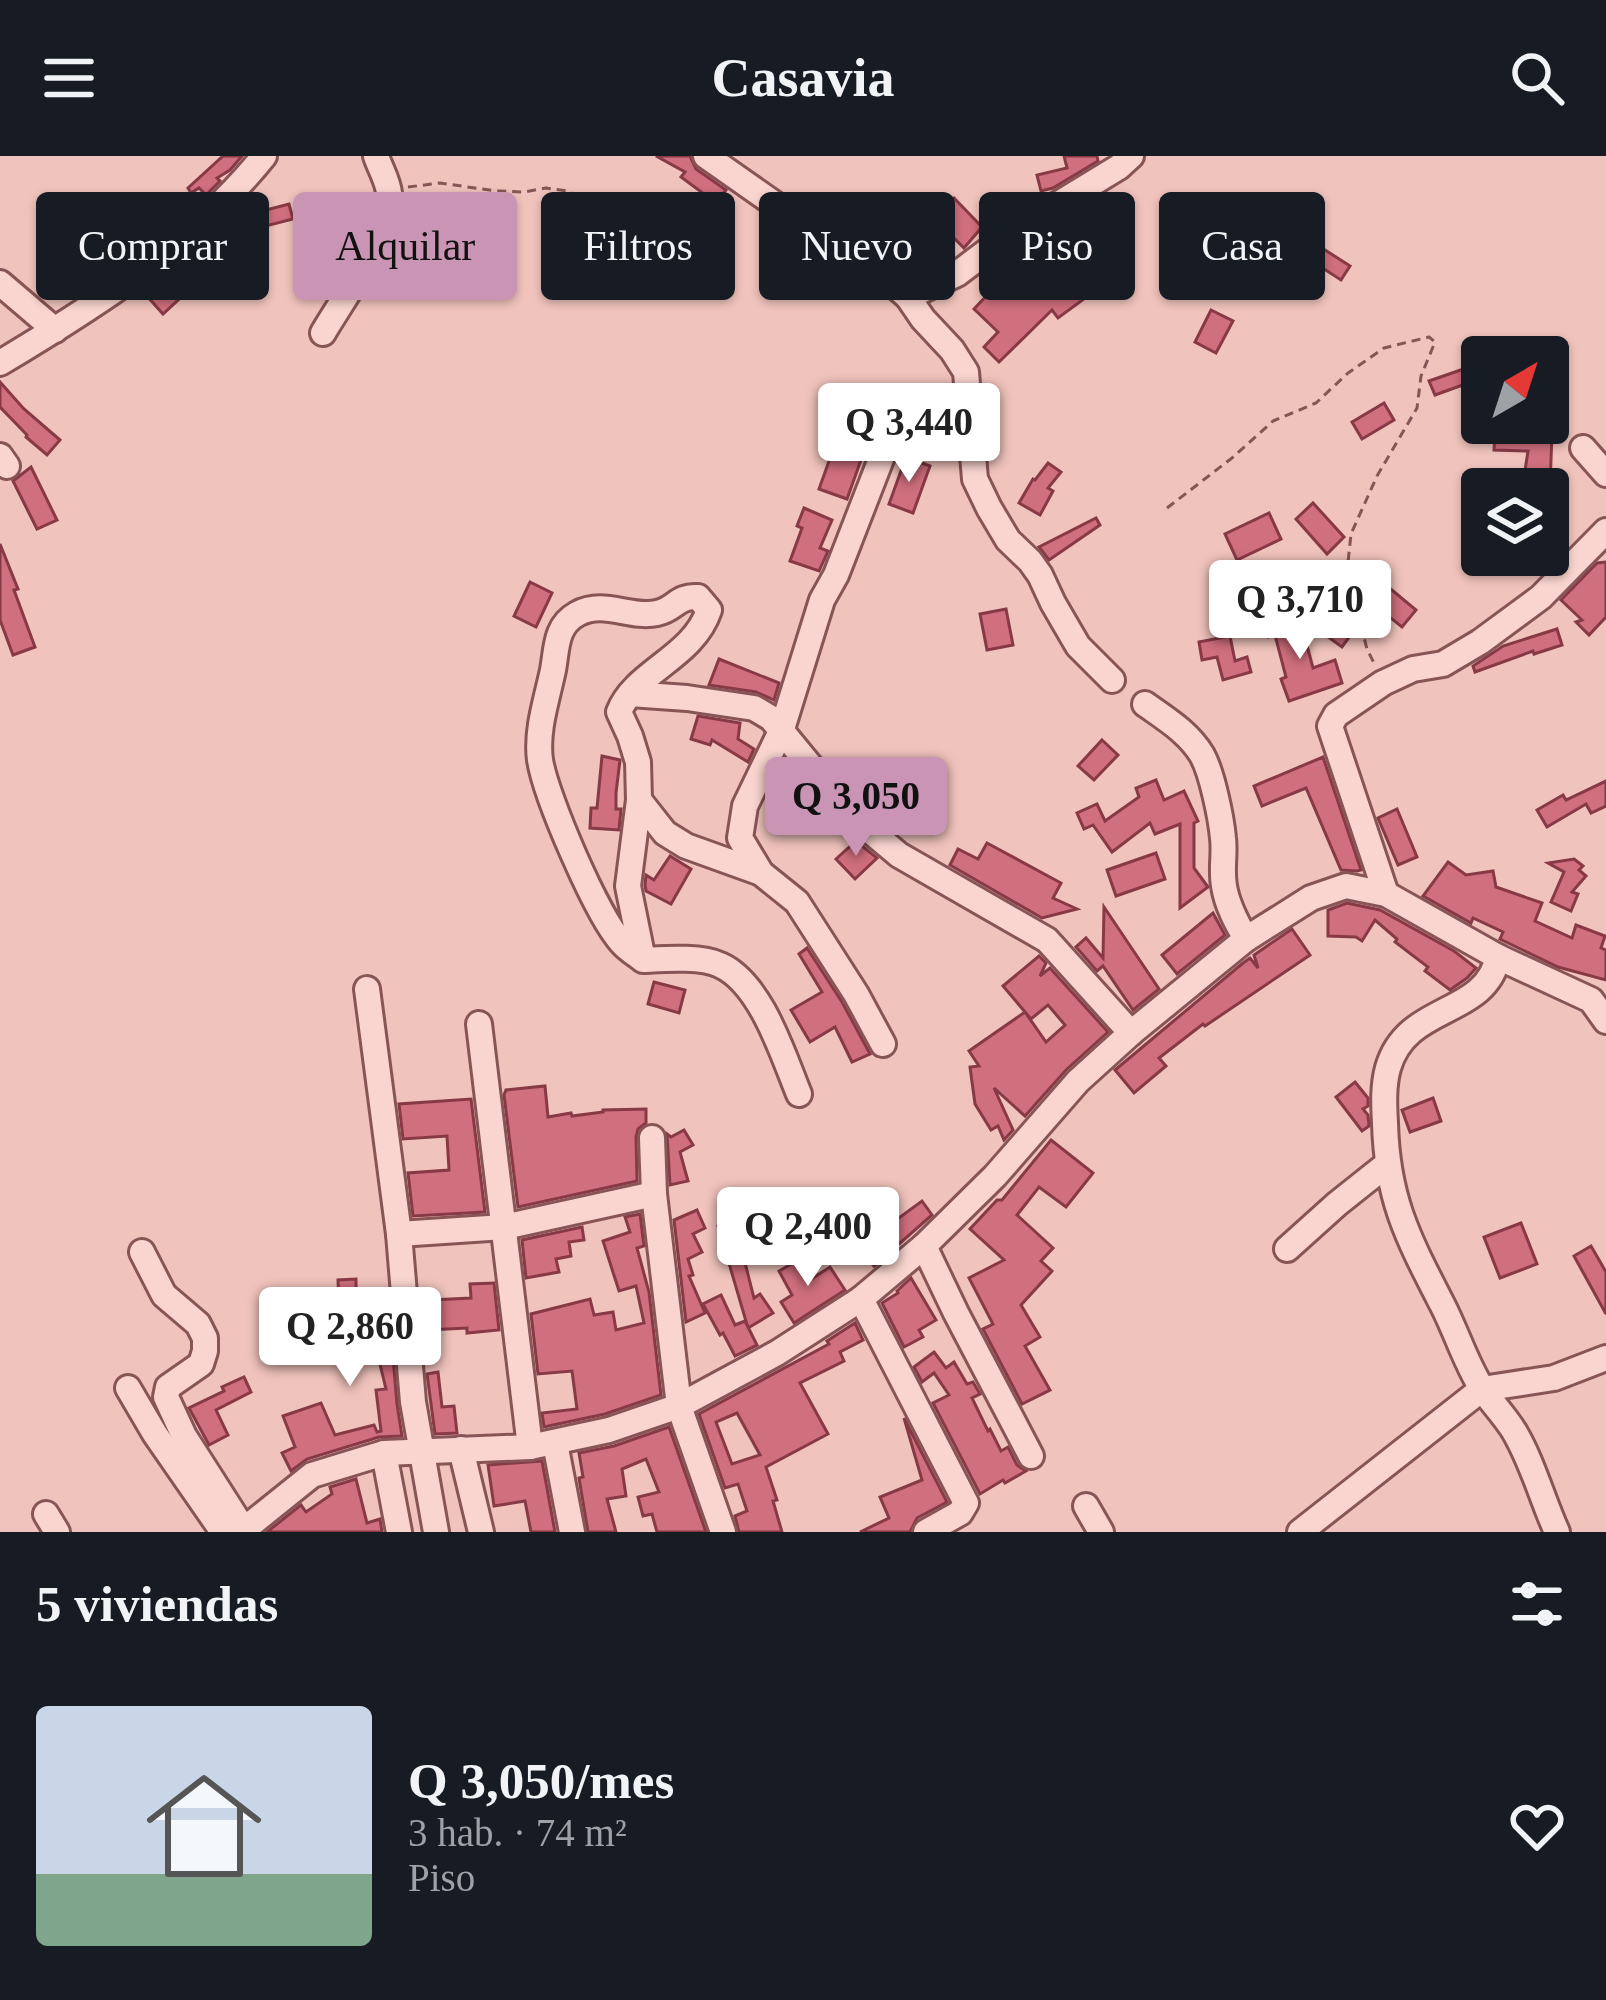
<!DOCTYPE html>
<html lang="es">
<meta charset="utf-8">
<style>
body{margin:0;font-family:"Times New Roman",serif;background:#242831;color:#f1f3f6;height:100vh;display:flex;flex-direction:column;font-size:45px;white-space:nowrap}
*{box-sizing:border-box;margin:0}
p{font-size:39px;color:#9ea1a6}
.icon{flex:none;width:66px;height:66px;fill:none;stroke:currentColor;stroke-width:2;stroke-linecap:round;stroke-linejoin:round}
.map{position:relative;height:1376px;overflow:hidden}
.sheet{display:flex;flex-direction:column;background:#171b24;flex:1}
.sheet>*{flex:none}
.banner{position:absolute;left:36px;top:36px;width:1536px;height:108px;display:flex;gap:24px}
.needle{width:78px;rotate:39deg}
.fabs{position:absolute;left:1461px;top:180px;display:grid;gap:24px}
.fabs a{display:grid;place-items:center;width:108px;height:108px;border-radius:12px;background:#171b24;box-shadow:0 3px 9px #0004;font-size:60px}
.price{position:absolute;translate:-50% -102px;padding:0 27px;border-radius:12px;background:#fff;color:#222;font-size:39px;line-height:78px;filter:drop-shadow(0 3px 6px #0008)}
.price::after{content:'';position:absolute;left:50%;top:72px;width:36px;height:27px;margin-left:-18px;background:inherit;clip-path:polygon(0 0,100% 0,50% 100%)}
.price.selected{background:#ca95b5;color:#111}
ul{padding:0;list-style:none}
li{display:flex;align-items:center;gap:36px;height:300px;padding:0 36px}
li span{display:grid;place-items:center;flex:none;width:336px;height:240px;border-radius:12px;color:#555}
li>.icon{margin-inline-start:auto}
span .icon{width:144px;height:144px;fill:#fffc;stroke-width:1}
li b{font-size:51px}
h2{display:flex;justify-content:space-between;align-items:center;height:144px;padding:0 36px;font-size:51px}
.pill{padding:0 42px;border-radius:12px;background:#171b24;box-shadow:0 3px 9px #0004;font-size:42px;line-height:108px}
.pill.selected{background:#ca95b5;color:#111}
header{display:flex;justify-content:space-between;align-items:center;height:156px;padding:0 36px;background:#171b24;font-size:54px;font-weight:600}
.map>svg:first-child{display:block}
</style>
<header><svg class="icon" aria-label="menu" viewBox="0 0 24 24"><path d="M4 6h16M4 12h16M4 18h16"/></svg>Casavia<svg class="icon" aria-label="search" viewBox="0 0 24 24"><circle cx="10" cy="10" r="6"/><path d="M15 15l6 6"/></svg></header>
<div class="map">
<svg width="1606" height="1376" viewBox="0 0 1606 1376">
<rect width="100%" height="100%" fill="#f0c3bc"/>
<g fill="#d06f7d" stroke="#883946" stroke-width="3" fill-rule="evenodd">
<path d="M 223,0 L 242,0 L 230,14 L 217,22 L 220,25 L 206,39 L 199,32 L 191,37 L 188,32 Z"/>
<path d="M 656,0 L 690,0 L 696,13 L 726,34 L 716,47 L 681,21 L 685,16 Z"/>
<path d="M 1064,0 L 1097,0 L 1098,5 L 1053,32 L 1041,35 L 1037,19 L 1067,12 Z"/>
<path d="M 954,42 L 982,71 L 964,92 L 932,60 Z"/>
<path d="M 289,48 L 293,63 L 258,72 L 255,63 L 234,81 L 226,72 L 239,61 Z"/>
<path d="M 1297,76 L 1350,110 L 1341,124 L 1318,109 L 1309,123 L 1279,102 Z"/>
<path d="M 1043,85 L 1082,132 L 1103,103 L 1115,112 L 1103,129 L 1058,162 L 1052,154 L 999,206 L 984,191 L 998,176 L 974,153 L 991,135 L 986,129 Z"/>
<path d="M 202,89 L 218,107 L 163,158 L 147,140 Z"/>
<path d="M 1211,154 L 1233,165 L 1216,197 L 1195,186 Z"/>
<path d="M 1478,208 L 1482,222 L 1435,239 L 1429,225 Z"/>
<path d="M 0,226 L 24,253 L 60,284 L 47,299 L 26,281 L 27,279 L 0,251 Z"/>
<path d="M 1384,247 L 1394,264 L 1362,283 L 1352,266 Z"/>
<path d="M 1505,267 L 1540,267 L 1540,277 L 1552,277 L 1550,331 L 1523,327 L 1528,295 L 1494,294 L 1495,275 L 1505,275 Z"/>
<path d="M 838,280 L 866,290 L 847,343 L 819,333 Z"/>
<path d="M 906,301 L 930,310 L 913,357 L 889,348 Z"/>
<path d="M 1048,307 L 1061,316 L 1048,332 L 1053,335 L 1040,359 L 1019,347 L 1033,323 L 1035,324 Z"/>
<path d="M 31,311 L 57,364 L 37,373 L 13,325 Z"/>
<path d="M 1313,347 L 1344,381 L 1327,398 L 1296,363 Z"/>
<path d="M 804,352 L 832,364 L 820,392 L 828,395 L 819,415 L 790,405 L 802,372 L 797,370 Z"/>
<path d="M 1269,357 L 1281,383 L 1237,404 L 1225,378 Z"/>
<path d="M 1096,362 L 1100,369 L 1049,404 L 1039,391 Z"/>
<path d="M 0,388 L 18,433 L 14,434 L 35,491 L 13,499 L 0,464 Z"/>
<path d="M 1368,406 L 1386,416 L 1381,425 L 1416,454 L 1402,471 L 1382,455 L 1387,450 L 1355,434 Z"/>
<path d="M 1606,406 L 1606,461 L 1589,479 L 1576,466 L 1582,464 L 1561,444 L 1597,407 Z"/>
<path d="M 530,426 L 552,437 L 536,471 L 514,460 Z"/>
<path d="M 1335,448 L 1353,461 L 1348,468 L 1355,473 L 1342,491 L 1317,473 Z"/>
<path d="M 1006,453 L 1013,489 L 987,494 L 980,458 Z"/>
<path d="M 1290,459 L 1296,481 L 1304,478 L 1313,512 L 1335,504 L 1342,527 L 1289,545 L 1281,523 L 1286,521 L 1275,479 L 1268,481 L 1264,465 Z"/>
<path d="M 1557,473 L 1562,489 L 1534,498 L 1533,495 L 1475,516 L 1473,510 L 1503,490 Z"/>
<path d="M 1230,480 L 1235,505 L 1247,501 L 1251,516 L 1223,524 L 1217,501 L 1202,504 L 1199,486 Z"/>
<path d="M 719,503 L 779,527 L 774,544 L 756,536 L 709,529 Z"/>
<path d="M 698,560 L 740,567 L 738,583 L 754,593 L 748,606 L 712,584 L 710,589 L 691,583 Z"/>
<path d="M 1102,584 L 1118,599 L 1094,624 L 1078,610 Z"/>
<path d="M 602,600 L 620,604 L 616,637 L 616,653 L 621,653 L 619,674 L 590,672 L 591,652 L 597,652 Z"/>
<path d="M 1323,601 L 1361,714 L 1357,715 L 1341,714 L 1306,632 L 1262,650 L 1254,630 Z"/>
<path d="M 1156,624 L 1164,644 L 1184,635 L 1198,665 L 1194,667 L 1194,712 L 1208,731 L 1180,752 L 1180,668 L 1155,678 L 1150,667 L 1112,696 L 1093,669 L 1084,673 L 1077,657 L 1097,648 L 1105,665 L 1139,641 L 1136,632 Z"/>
<path d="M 1606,625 L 1606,650 L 1591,657 L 1586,648 L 1547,671 L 1537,654 L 1563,639 L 1566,644 Z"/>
<path d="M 1397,653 L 1417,701 L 1398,709 L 1378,662 Z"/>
<path d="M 856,685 L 877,702 L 855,723 L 836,703 Z"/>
<path d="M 987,687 L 1061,727 L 1053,742 L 1077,753 L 1042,762 L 950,709 L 958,693 L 978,703 Z"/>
<path d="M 1156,697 L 1165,723 L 1116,740 L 1107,714 Z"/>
<path d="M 670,700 L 691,713 L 671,748 L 646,735 L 645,729 L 646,719 L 654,724 Z"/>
<path d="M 1574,703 L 1583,710 L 1579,714 L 1586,720 L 1572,736 L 1578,738 L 1571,755 L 1551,746 L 1564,716 L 1548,707 Z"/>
<path d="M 1448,706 L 1466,719 L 1493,715 L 1496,731 L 1542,747 L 1535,765 L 1572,782 L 1576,769 L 1605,780 L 1601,792 L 1606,794 L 1606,824 L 1558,811 L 1506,786 L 1500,783 L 1503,776 L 1473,762 L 1471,767 L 1423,740 Z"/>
<path d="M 1347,747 L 1380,754 L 1454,795 L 1476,812 L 1467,822 L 1450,834 L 1425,815 L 1428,811 L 1395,786 L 1397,783 L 1375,764 L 1362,785 L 1356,781 L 1328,780 L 1328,754 Z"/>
<path d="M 1104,751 L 1159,833 L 1133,854 L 1103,810 L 1097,815 L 1076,791 L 1086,782 L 1103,802 Z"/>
<path d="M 1213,757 L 1225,779 L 1177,818 L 1162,799 Z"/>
<path d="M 1292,773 L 1310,799 L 1205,870 L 1203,868 L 1159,902 L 1166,910 L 1134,937 L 1115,914 L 1243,807 L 1250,802 L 1258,812 L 1254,799 Z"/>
<path d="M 807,792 L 842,846 L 870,898 L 852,906 L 835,871 L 810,886 L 791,854 L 822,836 L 799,798 Z"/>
<path d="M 1039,800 L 1046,807 L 1040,820 L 1050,812 L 1108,876 L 1066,914 L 1025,960 L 994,932 L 1013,974 L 1004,984 L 998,970 L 991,974 L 975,948 L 970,911 L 979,910 L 969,895 L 1025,856 L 1046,886 L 1065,869 L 1048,849 L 1031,863 L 1003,830 Z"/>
<path d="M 654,826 L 685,834 L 679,857 L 648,848 Z"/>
<path d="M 1355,926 L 1368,942 L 1368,950 L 1363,953 L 1368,959 L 1369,970 L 1362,975 L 1336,941 Z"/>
<path d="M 545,930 L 548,961 L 571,957 L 572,960 L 603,956 L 603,954 L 646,953 L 646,967 L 638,973 L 636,981 L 637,1025 L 518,1051 L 504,939 L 506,934 Z"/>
<path d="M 1433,942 L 1441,965 L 1410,976 L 1402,954 Z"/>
<path d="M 471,943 L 485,1056 L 413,1060 L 408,1017 L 449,1014 L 447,980 L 403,983 L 399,948 Z"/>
<path d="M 684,974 L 693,989 L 680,996 L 688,1025 L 670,1029 L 667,978 L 671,981 Z"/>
<path d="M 1051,984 L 1093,1017 L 1066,1051 L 1039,1031 L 1017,1059 L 1053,1092 L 1041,1105 L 1052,1115 L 1021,1149 L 1040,1181 L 1025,1190 L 1050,1234 L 1022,1248 L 983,1173 L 993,1168 L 969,1122 L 1004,1104 L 970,1073 L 997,1044 L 1002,1044 Z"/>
<path d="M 922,1045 L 932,1059 L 874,1110 L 859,1091 Z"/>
<path d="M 697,1054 L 705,1072 L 693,1078 L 702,1096 L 688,1103 L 693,1119 L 689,1120 L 705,1157 L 686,1166 L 674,1064 Z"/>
<path d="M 640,1058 L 644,1090 L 637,1092 L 649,1136 L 661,1239 L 605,1258 L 544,1271 L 542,1257 L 577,1253 L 572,1215 L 538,1218 L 531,1158 L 590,1143 L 594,1159 L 613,1156 L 616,1174 L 644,1167 L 636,1130 L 619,1135 L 603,1085 L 630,1076 L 625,1061 Z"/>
<path d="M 739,1064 L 748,1094 L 742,1095 L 754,1142 L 760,1138 L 773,1157 L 748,1172 L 718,1070 Z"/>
<path d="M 1521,1067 L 1537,1108 L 1500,1122 L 1484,1081 Z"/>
<path d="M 582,1071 L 584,1084 L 569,1086 L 571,1100 L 556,1103 L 559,1116 L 526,1122 L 522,1084 Z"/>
<path d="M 1591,1090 L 1606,1116 L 1606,1158 L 1574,1100 Z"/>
<path d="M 802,1102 L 813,1122 L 830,1111 L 845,1134 L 794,1167 L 781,1146 L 792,1139 L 779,1115 Z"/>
<path d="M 911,1122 L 936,1164 L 919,1174 L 923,1181 L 904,1191 L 882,1147 L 898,1137 L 897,1135 Z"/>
<path d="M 356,1123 L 356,1146 L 388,1142 L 397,1248 L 402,1280 L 379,1281 L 307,1303 L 291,1315 L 282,1297 L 295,1291 L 283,1260 L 321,1247 L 335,1279 L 374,1269 L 377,1276 L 381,1275 L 376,1234 L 386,1233 L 375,1188 L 370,1189 L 365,1157 L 331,1158 L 330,1149 L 339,1148 L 338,1124 Z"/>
<path d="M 494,1127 L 499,1174 L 467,1177 L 467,1172 L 428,1174 L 429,1183 L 424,1183 L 422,1157 L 432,1156 L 432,1144 L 471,1142 L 470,1128 Z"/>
<path d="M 721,1139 L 735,1169 L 745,1165 L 757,1189 L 735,1200 L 723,1177 L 720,1179 L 703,1148 Z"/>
<path d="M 855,1167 L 863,1184 L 840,1196 L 844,1205 L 800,1227 L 828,1278 L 766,1311 L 777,1344 L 773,1345 L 782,1376 L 739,1376 L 735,1360 L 747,1355 L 738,1328 L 725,1332 L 699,1258 L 829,1188 L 827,1185 ZM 737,1257 L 760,1299 L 732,1308 L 716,1266 Z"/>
<path d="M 934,1196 L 946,1212 L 954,1206 L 967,1228 L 973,1226 L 980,1238 L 972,1242 L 988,1275 L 990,1273 L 1001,1295 L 1008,1291 L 1017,1309 L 1026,1315 L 1005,1327 L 1003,1324 L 980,1338 L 933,1247 L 949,1239 L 934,1217 L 922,1226 L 914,1211 Z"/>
<path d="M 438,1216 L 442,1251 L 454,1250 L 457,1277 L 435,1278 L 427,1218 Z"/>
<path d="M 244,1221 L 251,1236 L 216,1254 L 228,1279 L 209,1289 L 189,1252 L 224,1235 L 222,1231 Z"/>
<path d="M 904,1262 L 947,1346 L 917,1362 L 910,1376 L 860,1376 L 889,1362 L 880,1341 L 922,1324 Z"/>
<path d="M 669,1271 L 706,1376 L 657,1376 L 652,1358 L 643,1360 L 638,1341 L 659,1336 L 646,1303 L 622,1313 L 626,1340 L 607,1343 L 616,1376 L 588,1376 L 579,1322 L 583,1321 L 579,1297 L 614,1290 Z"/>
<path d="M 542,1305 L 555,1376 L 531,1376 L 525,1345 L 494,1350 L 488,1309 Z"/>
<path d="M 356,1323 L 367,1367 L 380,1363 L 382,1376 L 267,1376 L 301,1349 L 306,1356 L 332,1338 L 330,1331 Z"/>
</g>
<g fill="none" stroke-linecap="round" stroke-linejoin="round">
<defs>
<g id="minor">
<path d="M 706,0 L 816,77 L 887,123 L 908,141 L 957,118 L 1014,75 L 1119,11 L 1131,0"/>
<path d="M 0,127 L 55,174"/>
<path d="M 908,141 L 923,163 L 952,194 L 966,216 L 975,323 L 989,352 L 1008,384 L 1030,405 L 1040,419 L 1053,447 L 1078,490 L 1112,524"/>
<path d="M 323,177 C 342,144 394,73 389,37 C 388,25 380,12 376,0"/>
<path d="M 0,207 C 97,149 192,89 264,0"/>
<path d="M 1583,292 L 1606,318"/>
<path d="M 0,300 L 7,310"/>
<path d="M 630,538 L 687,542 L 754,552 L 771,562 L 817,618 L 868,673 L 899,699 L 1047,784 L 1131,877"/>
<path d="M 1145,548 C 1166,563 1188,576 1202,599 C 1212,617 1221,661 1223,682 C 1225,698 1221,713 1224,730 C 1227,749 1236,766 1246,783"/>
<path d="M 639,644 L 665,677 L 686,690 L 761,717"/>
<path d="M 1386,738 L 1330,570 L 1336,559 L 1383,527 L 1413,513 L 1443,508 L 1480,486 L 1541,441 L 1606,375"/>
<path d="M 1498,801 C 1485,862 1407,846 1388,912 C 1383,930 1384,949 1385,967 C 1387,1043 1408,1082 1442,1148 C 1456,1175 1465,1205 1481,1231 C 1491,1246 1504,1259 1514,1275 C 1533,1307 1542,1343 1557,1376"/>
<path d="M 643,804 L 628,730 L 639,644 L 638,606 L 630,580 L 619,556 C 635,515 693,502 709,454 L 698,441 C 676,440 676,453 657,457 C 630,463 604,443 577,458 C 555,470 557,493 553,514 C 547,543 536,574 540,604 C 546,641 597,760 622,787 C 628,794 637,799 643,804 C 664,803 701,800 720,809 C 761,827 783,899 799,938"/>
<path d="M 367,833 L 399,1078 L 413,1246 L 436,1376"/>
<path d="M 479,868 L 530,1291"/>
<path d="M 883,888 L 856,838 L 797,746 L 761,717 L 740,682 L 745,650 L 782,573 L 822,444 L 836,419 L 883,298"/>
<path d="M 652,982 L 654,1038 L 679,1250 L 723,1376"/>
<path d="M 399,1078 L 504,1071 L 654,1038"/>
<path d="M 924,1090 L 956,1157 L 1031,1300"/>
<path d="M 1287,1093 L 1337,1048 L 1386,1009"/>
<path d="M 142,1096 L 164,1139 L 198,1168 L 205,1182 L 205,1195 L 201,1208 L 168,1231 L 166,1241 L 184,1280 L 244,1374"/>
<path d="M 861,1143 L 966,1347 L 960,1357 L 926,1376"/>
<path d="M 128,1232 L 155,1278 L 223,1376"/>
<path d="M 555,1287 L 572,1376"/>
<path d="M 461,1293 L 481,1376"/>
<path d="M 384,1297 L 399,1376"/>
<path d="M 1086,1350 L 1101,1376"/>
<path d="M 46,1358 L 57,1376"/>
<path d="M 241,1376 L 312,1319 L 384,1297 L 530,1291 L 609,1274 L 679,1250 L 777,1197 L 861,1143 L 924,1090 L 995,1020 L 1078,925 L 1131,877 L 1246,783 L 1311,742 L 1346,730 L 1386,738 L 1498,801 L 1591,844 L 1606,865"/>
<path d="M 1300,1376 L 1482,1233 L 1554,1222 L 1606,1202"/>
</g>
</defs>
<use href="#minor" stroke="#885556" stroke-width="30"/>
<g stroke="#885556" stroke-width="3" stroke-dasharray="9 6" stroke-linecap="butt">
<path d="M 408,31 L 440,27 L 496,35 L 524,36 L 546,32 L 568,35 L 620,65"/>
<path d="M 1167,352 L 1232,302 L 1273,265 L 1316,247 L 1348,217 L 1384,192 L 1429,181 L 1435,186 L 1421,220 L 1417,252 L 1377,320 L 1351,378 L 1347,416 L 1367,493 L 1374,507"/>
</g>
<use href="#minor" stroke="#fad5cf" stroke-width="24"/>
</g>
</svg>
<div class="fabs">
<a><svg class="needle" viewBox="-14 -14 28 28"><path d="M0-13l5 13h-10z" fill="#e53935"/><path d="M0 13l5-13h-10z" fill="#9ea1a6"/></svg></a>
<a><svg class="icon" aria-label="layers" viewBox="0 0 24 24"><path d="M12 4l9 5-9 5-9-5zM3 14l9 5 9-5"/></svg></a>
</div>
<b class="price" style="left:909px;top:329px">Q 3,440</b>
<b class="price" style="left:1300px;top:506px">Q 3,710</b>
<b class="price selected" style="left:856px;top:703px">Q 3,050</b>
<b class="price" style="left:808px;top:1133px">Q 2,400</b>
<b class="price" style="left:350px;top:1233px">Q 2,860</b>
<div class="banner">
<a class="pill">Comprar</a>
<a class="pill selected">Alquilar</a>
<a class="pill">Filtros</a>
<a class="pill">Nuevo</a>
<a class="pill">Piso</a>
<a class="pill">Casa</a>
</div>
</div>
<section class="sheet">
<h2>5 viviendas<svg class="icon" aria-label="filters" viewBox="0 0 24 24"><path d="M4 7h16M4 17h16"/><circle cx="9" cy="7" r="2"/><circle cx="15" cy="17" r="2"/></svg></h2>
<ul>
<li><span style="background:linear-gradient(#c9d6e8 70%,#7fa58c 0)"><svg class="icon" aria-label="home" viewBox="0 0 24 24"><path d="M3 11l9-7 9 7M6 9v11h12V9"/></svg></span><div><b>Q 3,050/mes</b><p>3 hab. · 74 m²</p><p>Piso</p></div><svg class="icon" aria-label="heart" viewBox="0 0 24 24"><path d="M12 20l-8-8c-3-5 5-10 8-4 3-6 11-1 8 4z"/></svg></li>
</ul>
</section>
